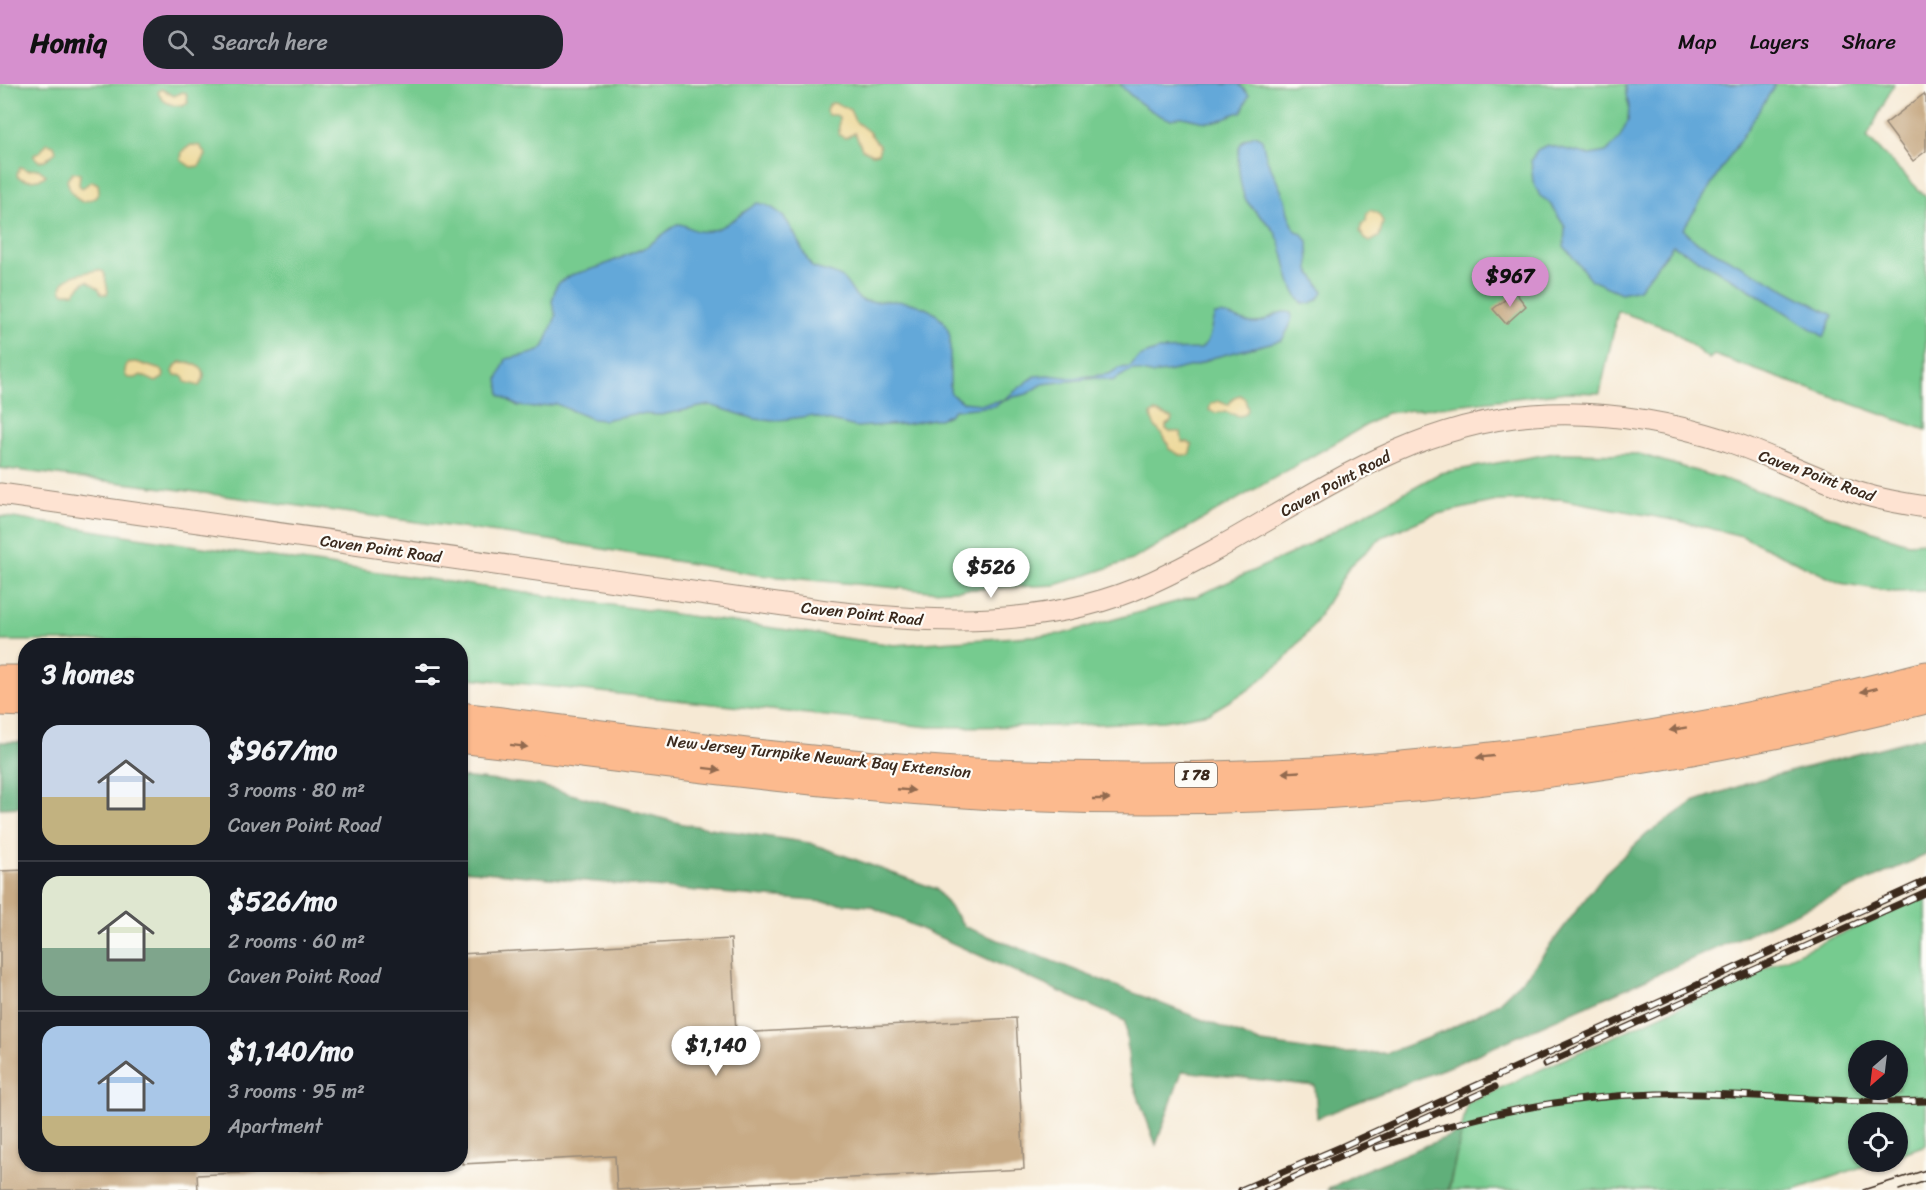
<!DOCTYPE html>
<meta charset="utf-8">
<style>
body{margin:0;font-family:Sriracha,sans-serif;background:#20242c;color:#f1f3f6;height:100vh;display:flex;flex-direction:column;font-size:22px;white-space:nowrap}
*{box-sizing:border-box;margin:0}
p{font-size:20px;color:#9ea1a6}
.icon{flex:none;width:33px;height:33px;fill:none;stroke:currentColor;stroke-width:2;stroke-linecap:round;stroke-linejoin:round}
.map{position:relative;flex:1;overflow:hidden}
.drawer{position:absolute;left:18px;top:554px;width:450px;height:534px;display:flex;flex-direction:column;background:#171b24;border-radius:24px;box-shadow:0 2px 4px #0004}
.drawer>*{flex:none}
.needle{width:39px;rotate:208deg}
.buttons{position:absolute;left:1848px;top:956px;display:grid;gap:12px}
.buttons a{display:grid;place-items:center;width:60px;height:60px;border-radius:50%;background:#171b24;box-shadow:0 2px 4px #0004;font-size:30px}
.price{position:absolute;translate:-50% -51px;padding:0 14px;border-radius:21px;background:#fff;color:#222;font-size:20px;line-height:39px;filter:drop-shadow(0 2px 3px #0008)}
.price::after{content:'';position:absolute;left:50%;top:36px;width:18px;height:14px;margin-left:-9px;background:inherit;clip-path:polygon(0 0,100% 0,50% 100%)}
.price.selected{background:#d690ce;color:#111}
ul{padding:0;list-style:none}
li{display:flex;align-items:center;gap:18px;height:150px;padding:0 24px}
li+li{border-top:2px solid #363941}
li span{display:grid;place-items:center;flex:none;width:168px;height:120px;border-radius:18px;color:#555}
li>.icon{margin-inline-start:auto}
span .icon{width:72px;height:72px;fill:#fffc;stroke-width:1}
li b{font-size:26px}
h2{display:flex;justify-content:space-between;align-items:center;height:72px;padding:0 24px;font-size:26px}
header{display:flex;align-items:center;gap:36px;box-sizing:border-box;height:84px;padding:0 30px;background:#d690ce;color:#111}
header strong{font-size:28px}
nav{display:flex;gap:33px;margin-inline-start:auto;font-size:21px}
.search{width:420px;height:54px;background:#20242c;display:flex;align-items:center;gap:15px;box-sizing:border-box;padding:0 21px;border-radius:24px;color:#9ea1a6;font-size:22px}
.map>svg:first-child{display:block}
</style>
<header>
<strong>Homiq</strong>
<div class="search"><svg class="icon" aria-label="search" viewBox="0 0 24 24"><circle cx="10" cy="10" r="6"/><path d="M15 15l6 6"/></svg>Search here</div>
<nav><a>Map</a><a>Layers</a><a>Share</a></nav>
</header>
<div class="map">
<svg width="1926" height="1106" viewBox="0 0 1926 1106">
<rect width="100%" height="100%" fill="#fdfcf7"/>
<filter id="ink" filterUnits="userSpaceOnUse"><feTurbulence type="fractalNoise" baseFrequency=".0167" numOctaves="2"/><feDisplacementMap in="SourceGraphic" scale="12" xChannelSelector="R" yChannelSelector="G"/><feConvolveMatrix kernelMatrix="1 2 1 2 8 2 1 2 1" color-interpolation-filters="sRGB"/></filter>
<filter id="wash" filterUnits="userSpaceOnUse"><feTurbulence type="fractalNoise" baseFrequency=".008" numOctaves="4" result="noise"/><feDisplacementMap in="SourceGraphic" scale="24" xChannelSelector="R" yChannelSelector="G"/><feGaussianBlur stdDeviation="1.35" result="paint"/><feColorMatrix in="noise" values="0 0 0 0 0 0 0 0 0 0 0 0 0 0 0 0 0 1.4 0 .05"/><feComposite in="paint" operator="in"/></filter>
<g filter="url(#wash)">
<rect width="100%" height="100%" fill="#f6e9d4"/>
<g fill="#76cb8f" stroke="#587a56" stroke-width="1.5" fill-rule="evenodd">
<path d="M 0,0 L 1894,0 L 1867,53 L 1926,113 L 1926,346 L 1714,271 L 1709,275 L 1672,246 L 1618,227 L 1600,309 L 1566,308 L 1387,329 L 1132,476 L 1056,501 L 930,507 L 758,491 L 549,456 L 189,407 L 0,384 Z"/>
<path d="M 1555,369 L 1639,370 L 1730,397 L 1907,459 L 1926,458 L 1926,507 L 1894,508 L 1840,499 L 1742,452 L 1684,438 L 1560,415 L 1497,417 L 1433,431 L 1382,453 L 1349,483 L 1312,543 L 1285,575 L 1250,605 L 1209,629 L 1164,637 L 1053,642 L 929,643 L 461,593 L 460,561 L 164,561 L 126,557 L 0,557 L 0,432 L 216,465 L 894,561 L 1062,550 L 1197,512 L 1295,468 L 1440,389 Z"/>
<path d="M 1926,811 L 1926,1061 L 1898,1071 L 1898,1038 L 1858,1038 L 1858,1077 L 1879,1077 L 1794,1106 L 1449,1106 L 1467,1019 ZM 1858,966 L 1898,966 L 1898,1005 L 1858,1005 Z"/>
</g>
<g fill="#60af7a" stroke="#4e6c4c" stroke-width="1.5">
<path d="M 1926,652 L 1926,771 L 1453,981 L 1317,1034 L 1315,1002 L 1182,987 L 1156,1061 L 1130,990 L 1125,937 L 870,822 L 461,786 L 461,693 L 537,701 L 683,740 L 810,759 L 936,805 L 965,843 L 1262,959 L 1332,969 L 1387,969 L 1446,947 L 1497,920 L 1530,888 L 1605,789 L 1647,750 L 1693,718 L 1758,696 Z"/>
<path d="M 0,658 L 25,658 L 25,723 L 0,724 Z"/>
<path d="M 1462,1047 L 1448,1106 L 1327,1106 L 1358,1089 Z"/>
</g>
<g fill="#eeda9e" stroke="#94825e" stroke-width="1.5">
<path d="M 161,5 L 174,12 L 183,8 L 186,9 L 188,19 L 183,22 C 172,22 162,19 158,8 Z"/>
<path d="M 832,19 L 838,20 L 850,26 L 855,37 L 869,48 L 880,63 L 878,69 L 872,70 L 862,65 L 855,49 L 845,54 L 839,51 L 839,33 L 836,31 L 828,31 L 826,27 L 828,22 Z"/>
<path d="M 47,59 L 54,61 L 56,68 L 45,76 L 39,77 L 34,73 L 34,71 L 41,67 Z"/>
<path d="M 191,61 L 200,62 L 206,71 L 199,82 L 191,83 L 181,76 L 182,68 Z"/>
<path d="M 20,83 L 28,86 L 38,85 L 46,91 C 41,97 25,97 18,93 L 17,90 Z"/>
<path d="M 73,88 L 80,90 L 79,101 L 82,104 L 92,97 L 98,100 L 99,108 L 95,114 L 82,118 C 74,114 69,105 67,96 Z"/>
<path d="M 1370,126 L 1378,129 L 1383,138 L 1379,153 L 1370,158 L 1365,155 L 1360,147 L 1362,140 L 1366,137 L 1367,129 Z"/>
<path d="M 98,186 L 104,188 L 108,208 L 107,210 L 101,210 L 99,205 L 88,197 L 84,198 L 74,209 L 64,209 L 61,206 C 62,190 85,189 98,186 Z"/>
<path d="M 136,278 L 161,286 L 164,290 L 163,294 L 156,298 L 141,291 L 136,294 L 128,294 C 123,290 125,283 128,279 Z"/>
<path d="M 181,278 C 196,278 212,286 199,302 L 185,298 L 183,292 L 175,291 L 173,288 L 176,281 Z"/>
<path d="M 1240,311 L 1245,315 L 1248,326 L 1244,331 L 1239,332 L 1225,328 L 1215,329 L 1209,326 L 1211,320 L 1218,317 L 1228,321 L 1234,313 Z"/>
<path d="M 1155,328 L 1172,334 L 1171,338 L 1166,341 L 1166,345 L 1170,348 L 1181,348 L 1182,358 L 1188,358 L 1192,361 L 1189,371 L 1180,371 L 1169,365 C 1168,351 1151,345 1151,330 Z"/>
</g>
<g fill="#64a8d9" stroke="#50697c" stroke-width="1.5">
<path d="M 1120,0 L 1239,0 L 1249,11 L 1242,28 C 1232,29 1226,35 1216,37 C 1204,39 1195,36 1183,33 C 1179,32 1174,35 1170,35 C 1155,32 1129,12 1120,0 Z"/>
<path d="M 1626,0 L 1776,0 L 1683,145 L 1695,157 L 1833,231 L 1824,253 L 1744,202 L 1673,161 L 1639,205 L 1621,209 L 1591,196 L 1564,162 L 1565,143 L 1549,118 L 1540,112 L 1533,98 L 1531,76 L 1537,66 L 1547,61 L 1590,71 L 1606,68 L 1619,55 L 1628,37 L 1629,22 L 1626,11 Z"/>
<path d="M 1255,51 L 1262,55 L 1266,73 L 1285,115 L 1288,129 L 1295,146 L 1302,150 L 1308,157 L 1309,186 L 1323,207 C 1321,215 1310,222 1302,219 C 1285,200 1288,173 1276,150 C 1269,137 1254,129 1246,116 C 1240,106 1236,72 1240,61 C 1243,55 1249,53 1255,51 Z"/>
<path d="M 757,119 C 791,123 796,160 812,183 C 821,187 835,188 842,194 C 850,200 851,210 860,215 C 868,220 878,217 887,217 C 912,216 944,225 950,253 L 950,307 L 952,311 L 963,318 L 982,320 L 1003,316 L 1035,292 L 1048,291 L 1072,294 L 1109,290 L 1119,284 L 1130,283 L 1139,273 L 1158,266 L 1200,265 C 1215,253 1208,244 1215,231 C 1229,227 1241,240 1256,239 C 1268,238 1278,224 1291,229 L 1292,233 L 1289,244 L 1282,256 L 1212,274 L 1197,281 L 1167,288 L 1150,290 L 1132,286 L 1112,297 L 1097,294 L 1043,300 L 1027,310 L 1009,314 L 994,322 L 954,326 L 949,331 L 939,335 L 933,335 L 906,340 L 856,343 L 810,332 L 773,337 L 755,335 L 710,321 L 661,331 L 634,330 L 603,336 L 592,335 L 556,320 L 535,324 L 518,322 L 500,311 L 498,295 L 506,275 L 530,270 L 539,267 L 544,262 L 556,232 L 552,218 L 556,202 L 560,198 L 571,191 L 599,183 L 646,163 L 677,140 C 685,139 690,146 698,147 C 718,151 742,129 757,119 Z"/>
</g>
<g id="blocks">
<g fill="#c8ab86">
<path d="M 1924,10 L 1926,13 L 1926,67 L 1913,77 L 1885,40 Z"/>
<path d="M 1515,208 L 1526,222 L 1506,240 L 1493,225 Z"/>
<path d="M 26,786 L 26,1080 L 355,1080 L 355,1083 L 197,1091 L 198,1106 L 0,1106 L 0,787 Z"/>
<path d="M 731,855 L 736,949 L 1016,934 L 1024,1085 L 617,1106 L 615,1072 L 462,1080 L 460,870 Z"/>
</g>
</g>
</g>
<g filter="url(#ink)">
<use href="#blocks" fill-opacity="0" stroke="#988a79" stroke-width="1.5"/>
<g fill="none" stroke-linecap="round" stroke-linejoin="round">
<defs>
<path id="secondary" d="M 0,410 L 826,527 C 935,540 1049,545 1152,498 C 1280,440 1385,343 1533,331 C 1599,326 1665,337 1728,357 C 1768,371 1807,390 1847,405 C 1872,414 1899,419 1926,423"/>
<g id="highway">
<path d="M 0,595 L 26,595"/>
<path d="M 0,618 L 26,619"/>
<path d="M 460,632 C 625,652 790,677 955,687 C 1281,705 1609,674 1926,591"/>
<path d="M 460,655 C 645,677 829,704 1014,713 C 1321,727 1629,692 1926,616"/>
</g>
</defs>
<use href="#secondary" stroke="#988a79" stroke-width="23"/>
<use href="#highway" stroke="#988a79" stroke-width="29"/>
<use href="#secondary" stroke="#fee3d2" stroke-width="21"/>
<use href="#highway" stroke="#fcba8e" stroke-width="27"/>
<g stroke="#3b2a1e" stroke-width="1.5">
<path d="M 1863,1106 L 1926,1086"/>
<path d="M 1899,1106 L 1926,1097"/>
</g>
<defs>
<g id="rail">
<path d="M 1545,980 L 1926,808"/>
<path d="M 1376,1064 C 1470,1033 1557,1012 1657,1010 C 1746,1007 1837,1021 1926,1017"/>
<path d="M 1241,1106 L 1341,1063 L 1926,797"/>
<path d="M 1266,1106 L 1495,1003"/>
</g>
</defs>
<use href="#rail" stroke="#3b2a1e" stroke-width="7"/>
<use href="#rail" stroke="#fdfcf7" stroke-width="4.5" stroke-dasharray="14" stroke-linecap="butt"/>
</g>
<defs><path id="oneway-solid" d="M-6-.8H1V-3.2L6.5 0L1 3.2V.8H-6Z" transform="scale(1.5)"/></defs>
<g fill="#926b50">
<use href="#oneway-solid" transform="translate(1869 606) rotate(166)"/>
<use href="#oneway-solid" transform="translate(1678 645) rotate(170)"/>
<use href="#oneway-solid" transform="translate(519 662) rotate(7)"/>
<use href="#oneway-solid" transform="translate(1485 673) rotate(174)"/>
<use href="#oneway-solid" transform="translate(712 685) rotate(7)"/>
<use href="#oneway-solid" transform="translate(1291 688) rotate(177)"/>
<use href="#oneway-solid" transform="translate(906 706) rotate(5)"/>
<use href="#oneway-solid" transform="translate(1101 715)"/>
</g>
</g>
<g text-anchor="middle" stroke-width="4.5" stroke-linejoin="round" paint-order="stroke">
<rect fill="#fdfcf7" stroke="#75695f" stroke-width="1.5" x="1175" y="679" width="42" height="24" rx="4.5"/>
<g font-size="15" font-weight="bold" fill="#3b2a1e">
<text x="1196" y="696">I 78</text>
</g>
<g font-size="16" fill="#3b2a1e" stroke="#fdfcf7">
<text transform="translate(1817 391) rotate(20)" y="6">Caven Point Road</text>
<text transform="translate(1335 399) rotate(-28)" y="6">Caven Point Road</text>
<text transform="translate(381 464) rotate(8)" y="6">Caven Point Road</text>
<text transform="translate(862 529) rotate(6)" y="6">Caven Point Road</text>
<text transform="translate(819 672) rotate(6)" y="6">New Jersey Turnpike Newark Bay Extension</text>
</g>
</g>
</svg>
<div class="buttons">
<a><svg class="needle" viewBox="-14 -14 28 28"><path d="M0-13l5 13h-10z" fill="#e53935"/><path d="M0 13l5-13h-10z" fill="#9ea1a6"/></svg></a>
<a><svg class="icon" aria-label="locate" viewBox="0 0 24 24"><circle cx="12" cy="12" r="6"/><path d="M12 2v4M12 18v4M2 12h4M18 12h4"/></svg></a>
</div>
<b class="price selected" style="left:1510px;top:224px">$967</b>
<b class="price" style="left:991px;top:515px">$526</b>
<b class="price" style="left:716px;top:993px">$1,140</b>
<section class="drawer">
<h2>3 homes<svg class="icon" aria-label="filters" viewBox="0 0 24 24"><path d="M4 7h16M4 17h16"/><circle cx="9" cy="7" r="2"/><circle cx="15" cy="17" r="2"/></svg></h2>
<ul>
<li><span style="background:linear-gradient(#c9d6e8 60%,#c2b280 0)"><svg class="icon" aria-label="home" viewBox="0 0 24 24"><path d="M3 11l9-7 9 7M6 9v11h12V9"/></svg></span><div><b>$967/mo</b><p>3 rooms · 80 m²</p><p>Caven Point Road</p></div></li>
<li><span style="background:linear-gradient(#dfe7d0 60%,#7fa58c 0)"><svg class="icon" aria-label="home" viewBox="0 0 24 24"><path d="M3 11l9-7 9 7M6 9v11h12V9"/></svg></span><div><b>$526/mo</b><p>2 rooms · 60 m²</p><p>Caven Point Road</p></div></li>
<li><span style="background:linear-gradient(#a9c7e8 75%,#c2b280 0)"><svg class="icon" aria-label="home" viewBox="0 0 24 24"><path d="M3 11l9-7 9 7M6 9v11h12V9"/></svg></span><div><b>$1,140/mo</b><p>3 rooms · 95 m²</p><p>Apartment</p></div></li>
</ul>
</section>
</div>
